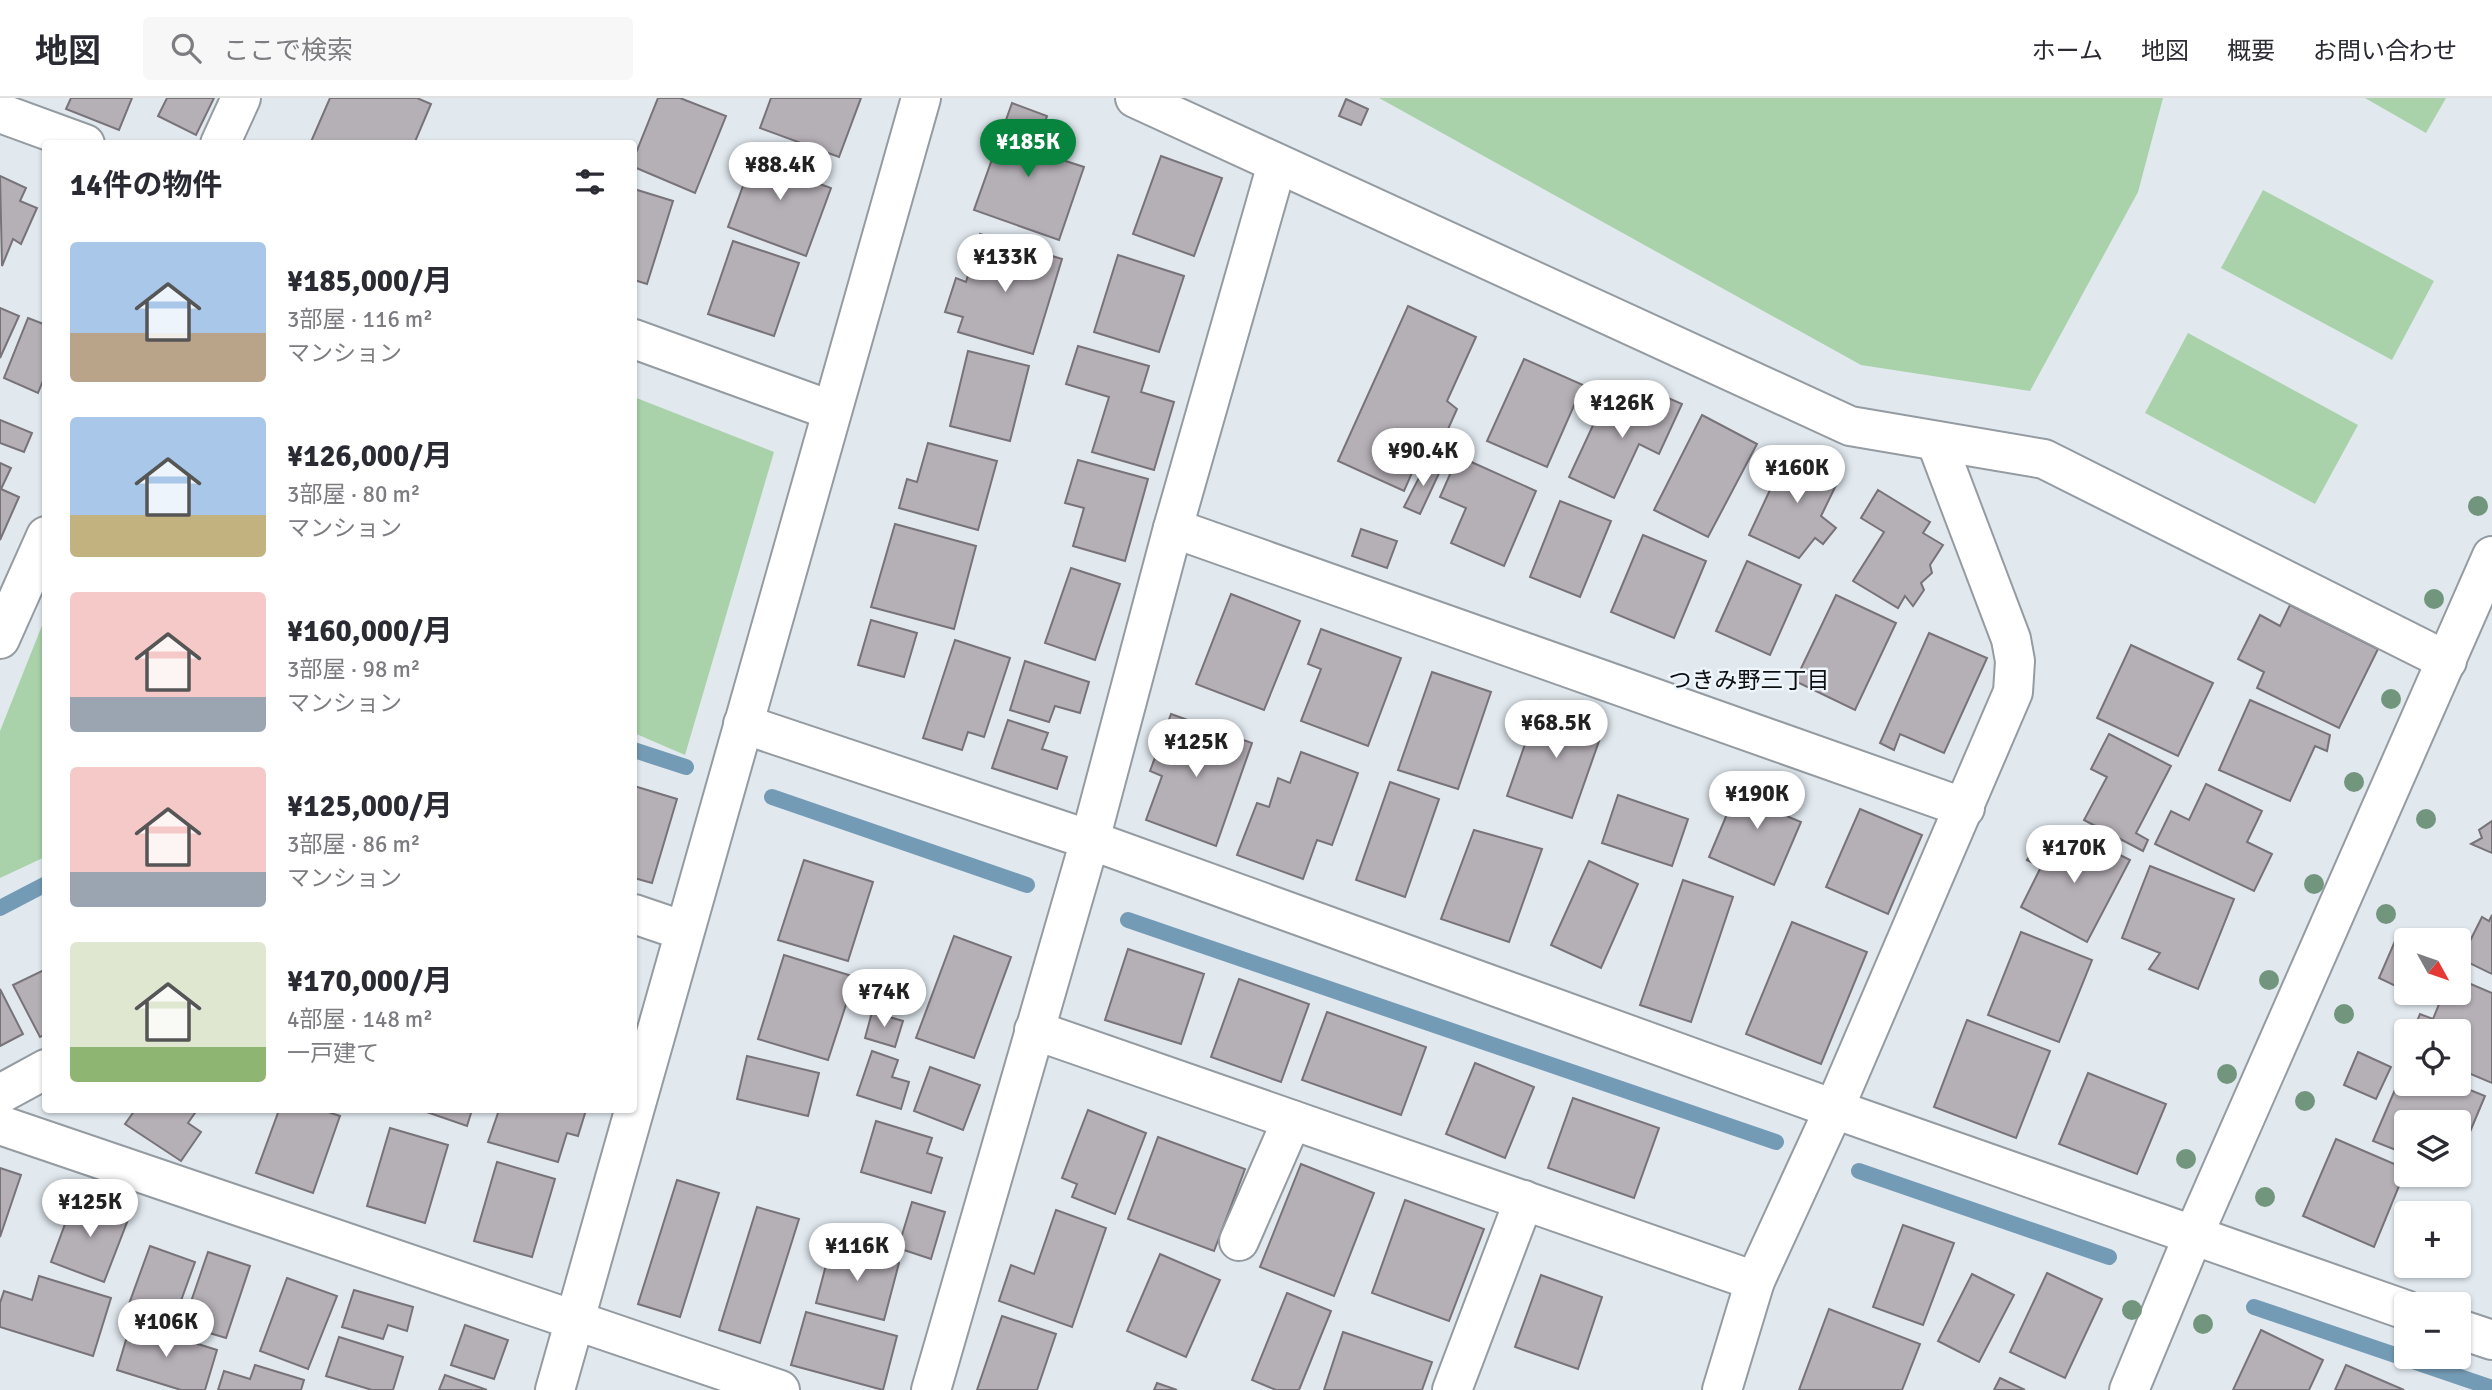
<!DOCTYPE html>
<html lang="ja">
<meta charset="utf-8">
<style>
body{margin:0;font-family:Signika,"Noto Sans JP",sans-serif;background:#f7f7f7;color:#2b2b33;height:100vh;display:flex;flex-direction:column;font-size:26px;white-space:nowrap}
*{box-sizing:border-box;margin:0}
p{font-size:23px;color:#7c7c81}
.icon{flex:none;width:38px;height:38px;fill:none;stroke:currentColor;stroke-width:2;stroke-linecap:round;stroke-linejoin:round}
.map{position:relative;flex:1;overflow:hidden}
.details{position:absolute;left:42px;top:42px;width:595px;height:973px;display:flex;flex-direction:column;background:#fff;border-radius:7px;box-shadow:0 2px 5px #0004}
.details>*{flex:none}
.needle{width:46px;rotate:130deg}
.buttons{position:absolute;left:2394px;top:830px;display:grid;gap:14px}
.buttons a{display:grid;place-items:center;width:77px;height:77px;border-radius:7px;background:#fff;box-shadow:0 2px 5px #0004;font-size:35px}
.price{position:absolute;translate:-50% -60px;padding:0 16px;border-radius:24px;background:#fff;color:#222;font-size:23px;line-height:46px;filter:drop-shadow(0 2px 4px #0008)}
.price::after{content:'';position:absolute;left:50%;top:42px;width:21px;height:16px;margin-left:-10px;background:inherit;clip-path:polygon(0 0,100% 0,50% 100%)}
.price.active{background:#07853f;color:#fff}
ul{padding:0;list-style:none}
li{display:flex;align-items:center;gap:21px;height:175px;padding:0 28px}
li span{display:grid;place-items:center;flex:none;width:196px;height:140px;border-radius:7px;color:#555}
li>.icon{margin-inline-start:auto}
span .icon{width:84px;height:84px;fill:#fffc;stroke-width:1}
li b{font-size:30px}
h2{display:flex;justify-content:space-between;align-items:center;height:84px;padding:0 28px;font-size:30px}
header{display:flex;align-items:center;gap:42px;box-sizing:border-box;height:98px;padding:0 35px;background:#fff;border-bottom:2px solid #e1e1e2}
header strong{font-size:33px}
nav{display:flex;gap:38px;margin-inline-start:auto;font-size:24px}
.search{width:490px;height:63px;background:#f7f7f7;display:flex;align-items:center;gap:18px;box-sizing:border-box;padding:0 24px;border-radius:7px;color:#7c7c81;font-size:26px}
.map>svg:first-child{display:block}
</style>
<header>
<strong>地図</strong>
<div class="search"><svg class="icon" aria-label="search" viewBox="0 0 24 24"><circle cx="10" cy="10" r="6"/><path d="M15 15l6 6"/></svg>ここで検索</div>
<nav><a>ホーム</a><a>地図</a><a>概要</a><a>お問い合わせ</a></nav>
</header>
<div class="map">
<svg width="2492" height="1292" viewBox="0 0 2492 1292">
<rect width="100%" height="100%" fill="#e1e9ef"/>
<g fill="#a9d2aa">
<path d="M 1379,0 L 2163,0 L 2138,94 L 2030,293 L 1861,267 Z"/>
<path d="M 2365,0 L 2446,0 L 2426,35 Z"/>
<path d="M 2263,92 L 2434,183 L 2392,262 L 2221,170 Z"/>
<path d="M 2188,235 L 2358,327 L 2315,406 L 2145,315 Z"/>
<path d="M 634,299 L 774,354 L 685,657 L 634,635 Z"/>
<path d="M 45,520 L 45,759 L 0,780 L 0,633 Z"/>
</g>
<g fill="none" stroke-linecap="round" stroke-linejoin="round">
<g stroke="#749bb5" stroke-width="16">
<path d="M 634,652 L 686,669"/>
<path d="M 772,699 L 1027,787"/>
<path d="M 0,810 L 46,786"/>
<path d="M 1128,822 L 1776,1044"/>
<path d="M 1859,1073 L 2109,1159"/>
<path d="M 2254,1209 L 2492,1290"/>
</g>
</g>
<g fill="#b5afb6" stroke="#787379" stroke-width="2">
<path d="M 71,0 L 132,0 L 119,32 L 66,11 Z"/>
<path d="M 167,0 L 214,0 L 196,37 L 158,18 Z"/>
<path d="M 330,0 L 417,0 L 431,6 L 414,46 L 310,46 Z"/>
<path d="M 658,0 L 680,0 L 726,18 L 695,95 L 634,69 L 634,60 Z"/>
<path d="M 771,0 L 861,0 L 839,59 L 760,30 Z"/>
<path d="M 1346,1 L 1368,11 L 1361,27 L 1339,18 Z"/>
<path d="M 1012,5 L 1047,18 L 1035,53 L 1084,69 L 1059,142 L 974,112 Z"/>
<path d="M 758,47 L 812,67 L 806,81 L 831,90 L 806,158 L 728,129 Z"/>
<path d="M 1161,58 L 1222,80 L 1194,158 L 1133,136 Z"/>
<path d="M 0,78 L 26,90 L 20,103 L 37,110 L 21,146 L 13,141 L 2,168 Z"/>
<path d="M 634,91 L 673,103 L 647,186 L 634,182 Z"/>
<path d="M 980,136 L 1062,161 L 1033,256 L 958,234 L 963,219 L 945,214 L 956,180 L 966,184 Z"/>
<path d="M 733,143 L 799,165 L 774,238 L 708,216 Z"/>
<path d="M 1118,157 L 1184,178 L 1159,254 L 1094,234 Z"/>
<path d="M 1408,208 L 1476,239 L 1447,303 L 1457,311 L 1436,358 L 1422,352 L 1404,393 L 1338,363 Z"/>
<path d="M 0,210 L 19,218 L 0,260 Z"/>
<path d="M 28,220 L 46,227 L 46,275 L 38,295 L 4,280 Z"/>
<path d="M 1078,248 L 1149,268 L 1141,294 L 1174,304 L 1154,372 L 1092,354 L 1109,299 L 1066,286 Z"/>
<path d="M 968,253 L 1029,268 L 1010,343 L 950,328 Z"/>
<path d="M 1524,261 L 1583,287 L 1547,369 L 1487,343 Z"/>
<path d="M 1652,293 L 1682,306 L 1659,356 L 1639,346 L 1614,400 L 1569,379 L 1607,297 L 1643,314 Z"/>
<path d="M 1702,317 L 1757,346 L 1708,439 L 1654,412 Z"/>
<path d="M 0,322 L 32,335 L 24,354 L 0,345 Z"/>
<path d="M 928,345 L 997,363 L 978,432 L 899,410 L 907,381 L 917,384 Z"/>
<path d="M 1790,349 L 1843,373 L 1821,418 L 1836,430 L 1823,446 L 1815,440 L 1799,460 L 1749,437 Z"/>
<path d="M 1458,358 L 1536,393 L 1504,468 L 1451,445 L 1466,410 L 1440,399 Z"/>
<path d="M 1078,362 L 1148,381 L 1125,463 L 1073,448 L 1084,410 L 1065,405 Z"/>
<path d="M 1427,364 L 1441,371 L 1420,416 L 1404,409 Z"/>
<path d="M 0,365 L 11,370 L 1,391 L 19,399 L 0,442 Z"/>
<path d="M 1878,392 L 1930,424 L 1923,435 L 1943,447 L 1930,467 L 1932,475 L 1921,485 L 1924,492 L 1913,508 L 1905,498 L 1898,510 L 1853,483 L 1884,434 L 1861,420 Z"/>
<path d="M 1560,403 L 1611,423 L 1580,499 L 1530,479 Z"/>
<path d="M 895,426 L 976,448 L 954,531 L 871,509 Z"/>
<path d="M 1361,431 L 1397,443 L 1387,470 L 1352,458 Z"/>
<path d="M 1643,437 L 1706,463 L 1674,540 L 1611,514 Z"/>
<path d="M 1747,463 L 1801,487 L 1770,557 L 1716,533 Z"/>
<path d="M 1071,470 L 1120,486 L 1095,562 L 1045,545 Z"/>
<path d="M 1231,496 L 1300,523 L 1264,612 L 1196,586 Z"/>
<path d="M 1836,497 L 1896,525 L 1855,612 L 1795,583 Z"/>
<path d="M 2290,507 L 2378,551 L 2339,630 L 2257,590 L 2264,574 L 2238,561 L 2260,517 L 2280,528 Z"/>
<path d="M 871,522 L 917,535 L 904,579 L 858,567 Z"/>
<path d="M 1321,531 L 1401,560 L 1368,648 L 1301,623 L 1321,571 L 1308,566 Z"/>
<path d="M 1929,535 L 1987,560 L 1944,655 L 1900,636 L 1894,652 L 1880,645 Z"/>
<path d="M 955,542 L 1010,560 L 984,639 L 968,634 L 962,652 L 923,640 Z"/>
<path d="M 2131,547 L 2213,585 L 2178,658 L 2097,620 Z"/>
<path d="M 1025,563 L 1089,584 L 1080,615 L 1055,608 L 1049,624 L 1010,612 Z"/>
<path d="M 1432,574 L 1491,594 L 1458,691 L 1398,672 Z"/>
<path d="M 2250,602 L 2330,637 L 2327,653 L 2315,648 L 2290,703 L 2219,672 Z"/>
<path d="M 1540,603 L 1605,626 L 1572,720 L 1507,698 Z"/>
<path d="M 1171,616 L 1252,645 L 1216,748 L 1146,722 L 1162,678 L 1150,673 Z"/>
<path d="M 1008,622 L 1048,635 L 1042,651 L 1067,659 L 1057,691 L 992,670 Z"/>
<path d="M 2109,636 L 2171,668 L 2136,735 L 2148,742 L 2143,753 L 2084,722 L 2107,679 L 2091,671 Z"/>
<path d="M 1301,654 L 1358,675 L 1332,747 L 1317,742 L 1303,781 L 1237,757 L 1257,705 L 1269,709 L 1278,680 L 1290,685 Z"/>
<path d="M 1743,678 L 1797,701 L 1784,717 L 1801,724 L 1774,787 L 1709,759 Z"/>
<path d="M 1390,684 L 1439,701 L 1405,799 L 1356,782 Z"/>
<path d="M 2206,686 L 2262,713 L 2247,744 L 2272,756 L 2254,793 L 2155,746 L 2171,713 L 2189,722 Z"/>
<path d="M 634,688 L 677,701 L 652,785 L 634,780 Z"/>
<path d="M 1618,697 L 1688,721 L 1672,768 L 1602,745 Z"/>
<path d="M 1860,711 L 1922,737 L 1888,816 L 1826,789 Z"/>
<path d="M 2492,723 L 2492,755 L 2471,746 L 2482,740 L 2479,732 Z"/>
<path d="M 1474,732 L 1542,751 L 1509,844 L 1441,821 Z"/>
<path d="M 2076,735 L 2130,762 L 2087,844 L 2021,809 L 2041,769 L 2027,762 L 2038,743 L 2065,757 Z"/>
<path d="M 804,762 L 873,784 L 848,863 L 778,842 Z"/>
<path d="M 1589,763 L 1638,786 L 1601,870 L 1551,847 Z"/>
<path d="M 2150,768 L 2234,801 L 2198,891 L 2149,871 L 2160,855 L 2122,840 Z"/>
<path d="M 1683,782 L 1733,799 L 1691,924 L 1640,907 Z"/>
<path d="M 2492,817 L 2492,876 L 2459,860 L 2465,840 L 2470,843 L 2482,819 L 2489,823 Z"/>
<path d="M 1792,824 L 1867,854 L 1821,966 L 1746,936 Z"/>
<path d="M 2021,834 L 2092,862 L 2059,944 L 1988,917 Z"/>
<path d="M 954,838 L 1011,859 L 974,960 L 916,940 Z"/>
<path d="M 2395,843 L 2406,848 L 2406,893 L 2379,880 Z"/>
<path d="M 1128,851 L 1204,876 L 1181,946 L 1105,922 Z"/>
<path d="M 784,857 L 855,879 L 828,962 L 758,941 Z"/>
<path d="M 46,871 L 46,936 L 40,939 L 13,887 Z"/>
<path d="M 1239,881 L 1309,906 L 1281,984 L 1211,959 Z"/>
<path d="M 2459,881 L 2492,895 L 2492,985 L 2459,971 L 2459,933 L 2413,933 L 2420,916 L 2433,921 L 2444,894 L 2459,894 Z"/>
<path d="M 0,891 L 23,936 L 0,948 Z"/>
<path d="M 872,914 L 903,923 L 895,949 L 865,940 Z"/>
<path d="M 1327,914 L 1426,949 L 1401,1017 L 1302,982 Z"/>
<path d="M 1967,922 L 2050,953 L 2016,1040 L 1934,1009 Z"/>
<path d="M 872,953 L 898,962 L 892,979 L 909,984 L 901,1011 L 857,997 Z"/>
<path d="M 2358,954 L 2391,969 L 2376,1001 L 2344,987 Z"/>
<path d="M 747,958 L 819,975 L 808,1018 L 737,1001 Z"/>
<path d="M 1475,965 L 1534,989 L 1505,1060 L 1446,1036 Z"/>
<path d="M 2406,966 L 2406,985 L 2453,985 L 2485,998 L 2459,1060 L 2459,1024 L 2406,1024 L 2406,1056 L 2373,1043 Z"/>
<path d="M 930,969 L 980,987 L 963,1032 L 914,1013 Z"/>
<path d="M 2088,975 L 2166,1006 L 2137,1076 L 2059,1046 Z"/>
<path d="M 1573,1000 L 1659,1030 L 1634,1100 L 1548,1070 Z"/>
<path d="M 135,1012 L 197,1012 L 188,1025 L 201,1034 L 181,1063 L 125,1026 Z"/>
<path d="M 279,1012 L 322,1012 L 340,1018 L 313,1095 L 256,1075 Z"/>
<path d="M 421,1012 L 472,1012 L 467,1028 Z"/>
<path d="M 499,1012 L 586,1012 L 578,1038 L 567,1035 L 558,1064 L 488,1044 Z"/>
<path d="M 1088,1012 L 1146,1035 L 1115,1116 L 1072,1099 L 1077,1086 L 1062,1080 Z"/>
<path d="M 876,1023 L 932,1040 L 927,1055 L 942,1060 L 931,1095 L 861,1074 Z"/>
<path d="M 390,1030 L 448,1047 L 425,1125 L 367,1108 Z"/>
<path d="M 1158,1039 L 1245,1071 L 1214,1153 L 1128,1121 Z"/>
<path d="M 2336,1041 L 2406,1071 L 2374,1149 L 2303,1118 Z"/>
<path d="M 497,1064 L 555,1081 L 532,1159 L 474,1143 Z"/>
<path d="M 1301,1066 L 1374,1095 L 1334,1198 L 1260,1169 Z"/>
<path d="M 0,1070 L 21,1077 L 0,1139 Z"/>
<path d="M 677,1082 L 719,1095 L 680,1219 L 638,1206 Z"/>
<path d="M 75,1099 L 129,1119 L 104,1184 L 51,1164 Z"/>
<path d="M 1405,1102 L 1484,1131 L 1449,1223 L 1372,1195 Z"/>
<path d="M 912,1104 L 945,1114 L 931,1161 L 898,1150 Z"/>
<path d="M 757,1109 L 799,1121 L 760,1245 L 719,1232 Z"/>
<path d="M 1056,1112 L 1106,1130 L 1072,1229 L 999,1203 L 1011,1167 L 1034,1176 Z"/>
<path d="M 1903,1127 L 1954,1145 L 1923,1227 L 1873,1209 Z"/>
<path d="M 150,1148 L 195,1164 L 174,1222 L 129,1206 Z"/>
<path d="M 831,1148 L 899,1165 L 884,1222 L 816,1205 Z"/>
<path d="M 208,1154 L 250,1168 L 226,1240 L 183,1227 Z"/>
<path d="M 1160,1156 L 1220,1182 L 1186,1259 L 1127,1233 Z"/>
<path d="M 2047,1175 L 2102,1201 L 2065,1280 L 2010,1254 Z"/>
<path d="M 1972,1176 L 2014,1197 L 1979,1264 L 1938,1243 Z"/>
<path d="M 1541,1177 L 1602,1199 L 1578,1271 L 1515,1249 Z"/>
<path d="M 39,1178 L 111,1200 L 93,1258 L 0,1229 L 0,1205 L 4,1193 L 32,1202 Z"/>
<path d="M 287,1180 L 337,1198 L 308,1271 L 260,1253 Z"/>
<path d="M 354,1192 L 413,1209 L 407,1233 L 388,1227 L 383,1241 L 342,1229 Z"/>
<path d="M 1287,1195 L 1331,1213 L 1299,1292 L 1276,1292 L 1252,1282 Z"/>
<path d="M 1829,1211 L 1920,1246 L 1902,1292 L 1799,1292 Z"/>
<path d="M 806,1214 L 897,1238 L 883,1292 L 791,1267 Z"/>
<path d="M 1002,1218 L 1056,1236 L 1037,1292 L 977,1292 Z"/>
<path d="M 131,1225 L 217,1252 L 205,1292 L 181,1292 L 117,1272 Z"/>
<path d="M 465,1227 L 508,1242 L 494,1281 L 451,1267 Z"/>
<path d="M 2261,1232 L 2323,1262 L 2309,1292 L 2233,1292 Z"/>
<path d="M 1343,1234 L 1432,1264 L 1422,1292 L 1324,1292 Z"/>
<path d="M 339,1239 L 403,1259 L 393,1292 L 372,1292 L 326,1278 Z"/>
<path d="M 255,1267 L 304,1282 L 301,1292 L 218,1292 L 224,1273 L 250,1281 Z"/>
<path d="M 2346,1267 L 2404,1292 L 2335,1292 Z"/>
<path d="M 445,1277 L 487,1292 L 439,1292 Z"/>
<path d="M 2000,1280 L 2025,1292 L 1994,1292 Z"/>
<path d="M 1157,1285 L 1177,1292 L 1154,1292 Z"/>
</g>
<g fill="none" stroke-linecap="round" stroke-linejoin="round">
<defs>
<g id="minor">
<path d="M 1135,0 L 1850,328 L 2044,361 L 2447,563"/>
<path d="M 220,46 L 241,0"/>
<path d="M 1173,430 L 1965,710"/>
<path d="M 0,541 L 46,438"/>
<path d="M 743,626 L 1090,742 L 1834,1011 L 2406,1212"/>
<path d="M 634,816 L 684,833"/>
<path d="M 1034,932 L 1755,1183"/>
<path d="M 0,996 L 46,971"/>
<path d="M 0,1027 L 780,1292"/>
<path d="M 1239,1143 L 1292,1022"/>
<path d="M 2459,1231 L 2492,1242"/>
<path d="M 931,1292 L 1090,742 L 1173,430 L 1277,66"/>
<path d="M 1452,1292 L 1524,1102"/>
<path d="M 1722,1292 L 1755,1183 L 1834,1011 L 2013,594 L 2015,563 L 2011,541 L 1936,343"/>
</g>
<g id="tertiary">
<path d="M 0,15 L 85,46"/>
<path d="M 634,241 L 830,312"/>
<path d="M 555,1292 L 921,0"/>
<path d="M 2129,1292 L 2193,1138 L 2492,458"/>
</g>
</defs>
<use href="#minor" stroke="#949ba1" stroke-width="42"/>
<use href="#tertiary" stroke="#949ba1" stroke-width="42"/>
<use href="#minor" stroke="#fff" stroke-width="38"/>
<use href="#tertiary" stroke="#fff" stroke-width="38"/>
</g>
<g fill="#72967d">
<circle cx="2478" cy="408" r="10"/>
<circle cx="2434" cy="501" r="10"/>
<circle cx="2391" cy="601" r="10"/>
<circle cx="2354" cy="684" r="10"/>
<circle cx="2426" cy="721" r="10"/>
<circle cx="2314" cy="786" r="10"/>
<circle cx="2386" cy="816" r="10"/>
<circle cx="2269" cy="882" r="10"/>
<circle cx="2344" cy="916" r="10"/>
<circle cx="2227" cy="976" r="10"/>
<circle cx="2305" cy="1003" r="10"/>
<circle cx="2186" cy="1061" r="10"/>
<circle cx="2265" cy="1099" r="10"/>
<circle cx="2132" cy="1212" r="10"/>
<circle cx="2203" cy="1226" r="10"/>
</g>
<g text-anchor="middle" stroke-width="5" stroke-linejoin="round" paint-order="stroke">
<g font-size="23" fill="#0d0f11" stroke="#eef6fc">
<text x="1749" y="590">つきみ野三丁目</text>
</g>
</g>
</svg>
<div class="buttons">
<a><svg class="needle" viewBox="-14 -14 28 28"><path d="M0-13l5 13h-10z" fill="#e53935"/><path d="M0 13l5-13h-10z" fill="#7c7c81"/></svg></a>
<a><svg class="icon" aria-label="locate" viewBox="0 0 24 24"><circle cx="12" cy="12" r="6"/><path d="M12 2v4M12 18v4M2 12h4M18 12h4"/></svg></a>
<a><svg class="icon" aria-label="layers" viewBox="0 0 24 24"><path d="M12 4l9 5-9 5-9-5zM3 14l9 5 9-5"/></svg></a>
<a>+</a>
<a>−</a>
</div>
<b class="price active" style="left:1028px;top:81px">¥185K</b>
<b class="price" style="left:780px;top:104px">¥88.4K</b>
<b class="price" style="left:1005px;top:196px">¥133K</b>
<b class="price" style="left:1622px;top:342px">¥126K</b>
<b class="price" style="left:1423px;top:390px">¥90.4K</b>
<b class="price" style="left:1797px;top:407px">¥160K</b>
<b class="price" style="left:1556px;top:662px">¥68.5K</b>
<b class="price" style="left:1196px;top:681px">¥125K</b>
<b class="price" style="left:1757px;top:733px">¥190K</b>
<b class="price" style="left:2074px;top:787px">¥170K</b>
<b class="price" style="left:884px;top:931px">¥74K</b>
<b class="price" style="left:90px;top:1141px">¥125K</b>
<b class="price" style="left:857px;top:1185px">¥116K</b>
<b class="price" style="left:166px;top:1261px">¥106K</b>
<section class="details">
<h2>14件の物件<svg class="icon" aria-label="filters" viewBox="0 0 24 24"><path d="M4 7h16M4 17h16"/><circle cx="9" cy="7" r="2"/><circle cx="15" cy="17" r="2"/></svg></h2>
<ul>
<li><span style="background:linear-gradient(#a9c7e8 65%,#b9a48a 0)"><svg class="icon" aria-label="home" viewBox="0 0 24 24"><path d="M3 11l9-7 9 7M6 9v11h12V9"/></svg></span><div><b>¥185,000/月</b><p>3部屋 · 116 m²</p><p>マンション</p></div></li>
<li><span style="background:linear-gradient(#a9c7e8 70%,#c2b280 0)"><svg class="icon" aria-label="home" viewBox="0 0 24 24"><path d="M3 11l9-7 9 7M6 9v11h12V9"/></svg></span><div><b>¥126,000/月</b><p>3部屋 · 80 m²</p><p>マンション</p></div></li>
<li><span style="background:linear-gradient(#f6c9c9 75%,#9aa5b1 0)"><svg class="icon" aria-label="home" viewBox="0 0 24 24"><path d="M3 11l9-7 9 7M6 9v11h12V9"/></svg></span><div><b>¥160,000/月</b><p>3部屋 · 98 m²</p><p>マンション</p></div></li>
<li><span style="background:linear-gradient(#f6c9c9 75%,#9aa5b1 0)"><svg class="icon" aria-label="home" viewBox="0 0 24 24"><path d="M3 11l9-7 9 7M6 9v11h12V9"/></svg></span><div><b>¥125,000/月</b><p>3部屋 · 86 m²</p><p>マンション</p></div></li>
<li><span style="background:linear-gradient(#dfe7d0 75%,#8fb573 0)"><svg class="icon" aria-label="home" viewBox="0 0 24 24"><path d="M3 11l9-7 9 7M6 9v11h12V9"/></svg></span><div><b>¥170,000/月</b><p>4部屋 · 148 m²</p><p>一戸建て</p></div></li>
</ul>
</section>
</div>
